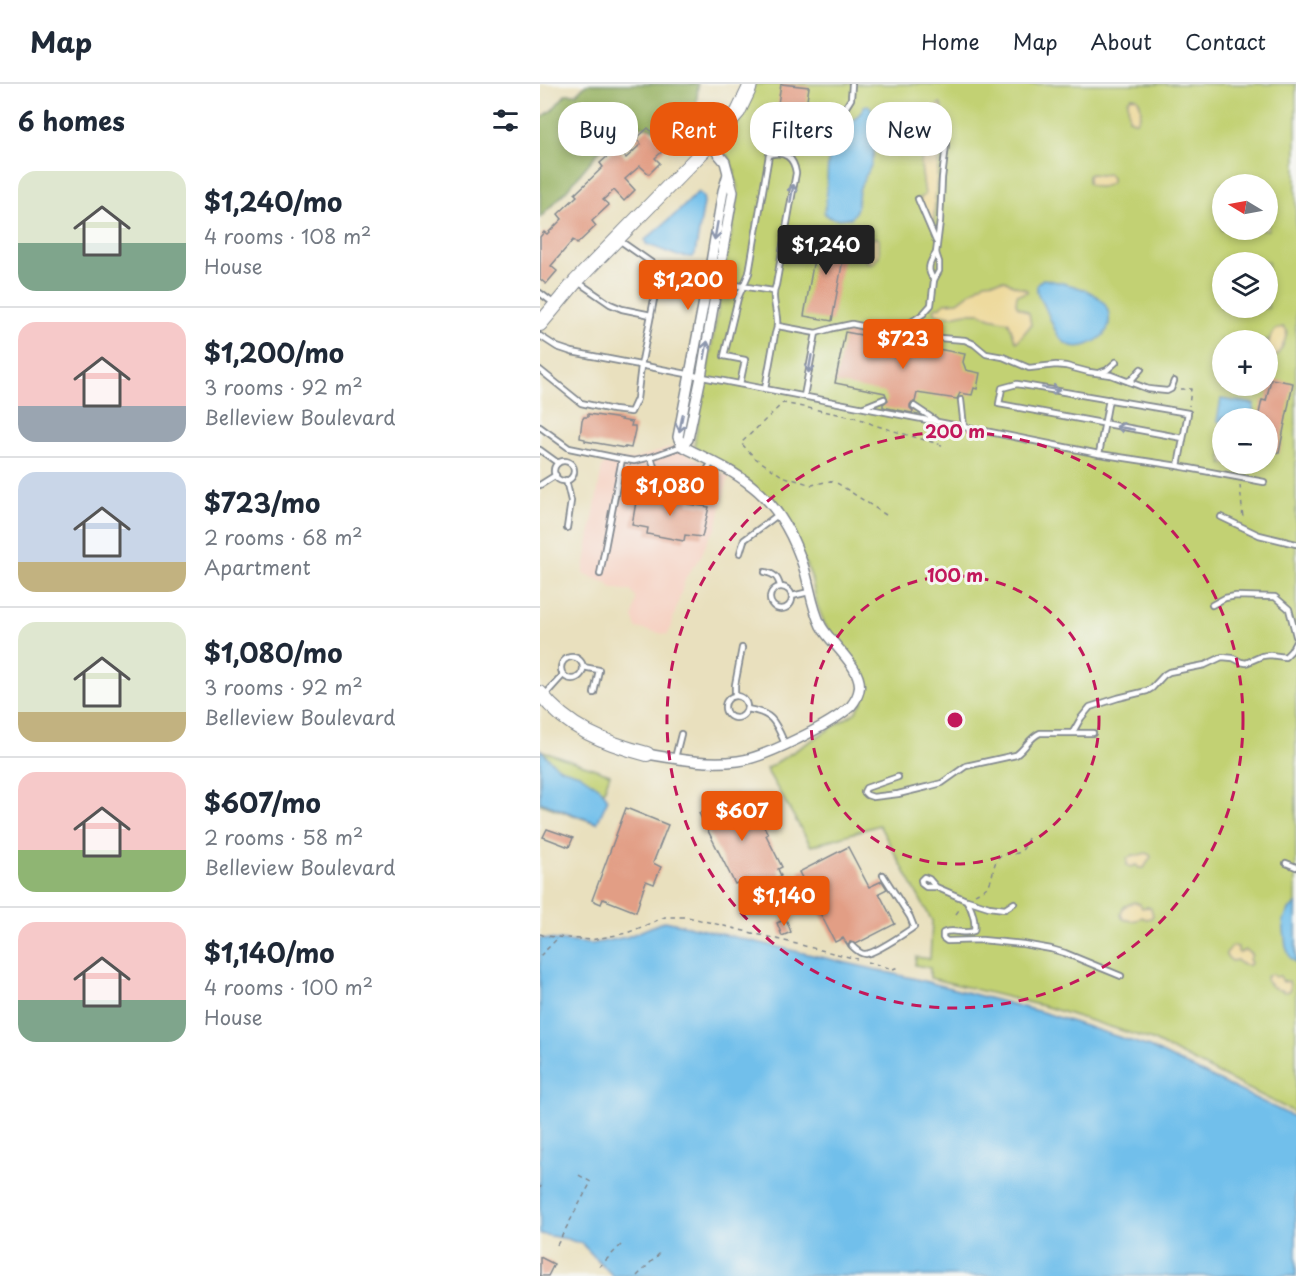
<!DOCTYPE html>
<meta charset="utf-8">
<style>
body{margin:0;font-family:"Playpen Sans",sans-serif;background:#f6f6f7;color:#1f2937;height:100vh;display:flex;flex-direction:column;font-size:22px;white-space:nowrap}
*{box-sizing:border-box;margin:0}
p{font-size:20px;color:#747a83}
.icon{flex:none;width:33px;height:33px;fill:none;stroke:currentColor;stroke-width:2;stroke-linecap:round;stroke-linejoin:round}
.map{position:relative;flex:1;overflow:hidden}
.sheet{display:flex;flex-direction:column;background:#fff;width:540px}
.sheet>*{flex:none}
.hud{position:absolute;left:18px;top:18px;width:570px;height:54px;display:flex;gap:12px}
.needle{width:39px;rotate:280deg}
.tools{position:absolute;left:672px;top:90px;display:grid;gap:12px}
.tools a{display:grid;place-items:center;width:66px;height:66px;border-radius:50%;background:#fff;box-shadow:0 3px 9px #0003;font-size:30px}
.price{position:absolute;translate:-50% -51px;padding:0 14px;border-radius:6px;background:#ea580c;color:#fff;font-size:20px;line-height:39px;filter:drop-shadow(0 2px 3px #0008)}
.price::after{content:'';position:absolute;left:50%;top:36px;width:18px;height:14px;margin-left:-9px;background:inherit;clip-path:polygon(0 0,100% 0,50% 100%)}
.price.current{background:#222;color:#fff}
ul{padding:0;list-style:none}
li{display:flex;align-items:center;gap:18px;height:150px;padding:0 18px}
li+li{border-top:2px solid #e0e1e3}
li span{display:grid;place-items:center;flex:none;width:168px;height:120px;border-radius:18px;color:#555}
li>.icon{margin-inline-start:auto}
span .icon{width:72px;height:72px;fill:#fffc;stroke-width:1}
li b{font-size:26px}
h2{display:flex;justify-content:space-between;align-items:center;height:72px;padding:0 18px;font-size:26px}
.tag{padding:0 21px;border-radius:24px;background:#fff;box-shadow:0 3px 9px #0003;font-size:21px;line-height:54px}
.tag.current{background:#ea580c;color:#fff}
header{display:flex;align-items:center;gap:36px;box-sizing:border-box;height:84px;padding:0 30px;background:#fff;border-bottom:2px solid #e0e1e3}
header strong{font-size:28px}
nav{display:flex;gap:33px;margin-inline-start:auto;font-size:21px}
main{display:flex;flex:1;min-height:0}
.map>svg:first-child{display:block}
</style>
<header>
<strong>Map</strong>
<nav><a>Home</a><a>Map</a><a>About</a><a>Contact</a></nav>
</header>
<main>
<section class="sheet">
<h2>6 homes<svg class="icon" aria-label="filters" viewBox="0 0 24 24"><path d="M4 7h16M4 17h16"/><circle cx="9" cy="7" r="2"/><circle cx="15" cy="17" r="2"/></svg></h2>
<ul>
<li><span style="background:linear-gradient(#dfe7d0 60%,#7fa58c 0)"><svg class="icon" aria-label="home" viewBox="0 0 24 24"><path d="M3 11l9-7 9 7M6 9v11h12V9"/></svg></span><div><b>$1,240/mo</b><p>4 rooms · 108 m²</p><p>House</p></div></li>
<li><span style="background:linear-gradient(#f6c9c9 70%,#9aa5b1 0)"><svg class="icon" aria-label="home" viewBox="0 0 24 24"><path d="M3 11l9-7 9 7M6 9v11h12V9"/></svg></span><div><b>$1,200/mo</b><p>3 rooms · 92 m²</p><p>Belleview Boulevard</p></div></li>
<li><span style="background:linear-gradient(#c9d6e8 75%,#c2b280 0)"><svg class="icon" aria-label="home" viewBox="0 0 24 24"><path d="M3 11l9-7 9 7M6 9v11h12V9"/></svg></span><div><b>$723/mo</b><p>2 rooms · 68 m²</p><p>Apartment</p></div></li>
<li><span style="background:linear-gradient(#dfe7d0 75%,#c2b280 0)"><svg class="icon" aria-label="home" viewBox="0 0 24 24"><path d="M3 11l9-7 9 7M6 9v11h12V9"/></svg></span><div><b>$1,080/mo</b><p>3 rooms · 92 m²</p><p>Belleview Boulevard</p></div></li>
<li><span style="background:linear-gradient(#f6c9c9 65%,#8fb573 0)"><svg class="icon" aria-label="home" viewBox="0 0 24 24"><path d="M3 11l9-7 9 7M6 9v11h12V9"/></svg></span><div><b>$607/mo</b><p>2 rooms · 58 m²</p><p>Belleview Boulevard</p></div></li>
<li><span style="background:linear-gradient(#f6c9c9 65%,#7fa58c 0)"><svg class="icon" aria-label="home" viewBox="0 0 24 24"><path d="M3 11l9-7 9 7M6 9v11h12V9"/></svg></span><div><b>$1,140/mo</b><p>4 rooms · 100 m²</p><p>House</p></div></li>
</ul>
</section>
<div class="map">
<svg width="756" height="1192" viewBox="0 0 756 1192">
<rect width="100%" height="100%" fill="#f6f6f2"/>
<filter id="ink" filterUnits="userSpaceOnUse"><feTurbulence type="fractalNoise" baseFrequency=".0167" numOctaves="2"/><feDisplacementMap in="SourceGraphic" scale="12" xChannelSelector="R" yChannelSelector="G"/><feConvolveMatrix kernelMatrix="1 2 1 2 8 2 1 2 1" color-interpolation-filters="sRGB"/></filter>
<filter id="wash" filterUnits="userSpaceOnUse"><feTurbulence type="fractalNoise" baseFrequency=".008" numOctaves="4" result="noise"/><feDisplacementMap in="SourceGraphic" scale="24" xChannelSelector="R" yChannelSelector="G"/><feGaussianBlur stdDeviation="1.35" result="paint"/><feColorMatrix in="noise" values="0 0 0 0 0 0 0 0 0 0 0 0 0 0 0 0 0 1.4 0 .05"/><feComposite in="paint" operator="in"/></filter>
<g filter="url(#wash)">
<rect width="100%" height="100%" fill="#e9e0be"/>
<path fill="#f6d2c3" d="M 134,362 L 139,368 L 143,368 L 189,393 L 185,405 L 176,445 L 170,452 L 161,472 L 146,493 L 128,551 L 96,544 L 93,534 L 96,514 L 91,507 L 70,504 L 68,500 L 43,490 L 62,383 L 66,377 L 74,375 L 92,376 Z"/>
<g fill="#c2d173" stroke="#6e8068" stroke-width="1.5" fill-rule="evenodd">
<path d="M 216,0 L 756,0 L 756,1029 L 612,956 L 507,923 L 390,894 L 390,884 L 375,881 L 376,873 L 390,875 L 392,837 L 339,741 L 271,762 L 226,685 L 315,629 L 323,617 L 325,605 L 323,591 L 285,541 L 277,521 L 271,492 L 249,441 L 239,423 L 159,368 L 155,361 L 155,355 L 197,117 L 198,105 L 194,91 L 195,87 L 193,86 L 190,75 L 177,61 ZM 682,100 L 728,100 L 728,146 L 682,146 ZM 682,178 L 728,178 L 728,224 L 682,224 ZM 682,256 L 728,256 L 728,302 L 682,302 ZM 682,334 L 728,334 L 728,380 L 682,380 Z"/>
<path d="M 0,666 L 70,690 L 53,738 L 0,720 Z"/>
</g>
<path fill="#99b365" stroke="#5a7162" stroke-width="1.5" d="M 46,0 L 158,0 L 156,30 L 138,53 L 107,43 L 81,41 L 25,108 L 0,134 L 0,35 L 12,26 L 26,10 L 36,10 Z"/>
<g fill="#eeda9e" stroke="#84847e" stroke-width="1.5">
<path d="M 592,13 L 597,14 C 602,21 602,30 597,37 L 594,37 L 589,35 L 588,16 Z"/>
<path d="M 400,19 L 402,24 L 404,34 L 398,80 L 393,144 L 383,124 L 380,114 L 385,111 C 384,102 381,86 381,78 C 382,75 383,72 383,68 C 382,59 376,56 377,46 L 386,43 L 388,30 Z"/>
<path d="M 551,90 L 560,91 L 569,90 L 572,94 L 572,98 C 564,104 556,105 548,99 L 548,91 Z"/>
<path d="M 333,154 L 338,154 L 339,156 L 339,172 L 333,179 L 328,179 L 325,175 C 325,167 326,158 333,154 Z"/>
<path d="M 465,196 L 473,201 L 487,206 L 487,208 L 477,211 L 476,219 L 478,223 L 489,229 L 491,241 L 477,258 C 473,255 472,243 468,238 L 450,234 L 440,229 L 426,229 L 412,232 L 397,231 L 394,226 L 396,223 L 400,224 L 405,219 L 418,218 L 445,198 Z"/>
<path d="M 743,243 L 747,247 C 745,260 739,272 728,278 C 727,264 727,246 743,243 Z"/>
<path d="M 606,769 L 610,771 L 611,773 L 604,784 L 599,784 L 596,781 L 591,783 L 587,781 L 587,775 L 593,771 L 599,771 Z"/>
<path d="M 594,818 L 600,820 L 602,824 L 607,823 L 611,824 L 613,831 L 611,834 L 606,835 L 602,833 C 596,838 590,837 583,835 L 581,831 L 583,823 Z"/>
<path d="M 693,862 L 698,863 L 698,868 L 700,869 L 705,866 L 712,871 L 709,876 L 711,878 L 710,881 C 704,882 701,881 697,876 L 692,877 L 686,872 L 686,869 Z"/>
<path d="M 732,890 L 735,893 L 740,892 L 743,898 L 749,897 L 750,905 L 749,907 L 744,908 L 742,906 C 736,906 728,901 726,895 L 728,891 Z"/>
</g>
<g fill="#71bfeb" stroke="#4677a4" stroke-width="1.5">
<path d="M 328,21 C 340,32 335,67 331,81 C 328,90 321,98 319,107 C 317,117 319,126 311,134 C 301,134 290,138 284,128 C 290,107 284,85 291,65 C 296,51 312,39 322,27 L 324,22 Z"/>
<path d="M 158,108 L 163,112 L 164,119 L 155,170 L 152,173 L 138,172 L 106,160 L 105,156 L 138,128 Z"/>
<path d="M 503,195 C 527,200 573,206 569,239 C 568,251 557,257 547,261 C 519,270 514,242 505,223 C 503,217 498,213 497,207 C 496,201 498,198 503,195 Z"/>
<path d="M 681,315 L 714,320 L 712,334 L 682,334 L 682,338 L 677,337 Z"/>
<path d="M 0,665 L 11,677 L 20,684 L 39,690 L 51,698 L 61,705 L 68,715 L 57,739 L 0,718 Z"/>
<path d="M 756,820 L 756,879 L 750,873 L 746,863 L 743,837 L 749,826 Z"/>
<path d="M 125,837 L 376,895 L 505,929 L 609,963 L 756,1034 L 756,1192 L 73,1192 L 42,1160 L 27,1155 L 0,1150 L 0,854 L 51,860 L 87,853 Z"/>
</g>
<g id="blocks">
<g fill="#e29e85">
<path d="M 241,0 L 269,3 L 266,23 L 238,20 Z"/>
<path d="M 108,44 L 127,63 L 115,74 L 120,79 L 109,90 L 100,82 L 85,95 L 95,106 L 84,117 L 74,106 L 63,116 L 69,121 L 52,137 L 56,142 L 37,160 L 33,156 L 11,182 L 17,187 L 6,200 L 0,195 L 0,153 L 4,148 L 7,150 L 22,135 L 18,130 L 37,112 L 35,110 L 63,83 L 60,79 L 77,64 L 86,74 L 101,60 L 96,55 Z"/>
<path d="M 279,147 L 307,152 L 292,237 L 264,232 Z"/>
<path d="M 305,248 L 425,270 L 423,278 L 426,286 L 440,289 L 437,305 L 434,304 L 432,311 L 420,309 L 417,315 L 377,309 L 375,318 L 372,318 L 370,321 L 370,324 L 373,327 L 372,329 L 343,323 L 343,320 L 348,316 L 345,309 L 295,299 Z"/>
<path d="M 731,295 L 753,299 L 739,369 L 728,366 L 728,334 L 718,334 L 722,316 L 726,317 Z"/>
<path d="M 48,330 L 82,335 L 81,336 L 92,338 L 91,342 L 95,342 L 95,346 L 91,364 L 85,363 L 85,364 L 68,361 L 45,357 L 45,355 L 40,354 L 42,336 L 44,333 L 48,333 Z"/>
<path d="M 119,408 L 149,414 L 148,420 L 169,423 L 162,453 L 145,451 L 144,457 L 107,450 L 108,444 L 92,441 L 97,412 L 118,414 Z"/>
<path d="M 197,709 L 202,720 L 209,716 L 228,750 L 226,751 L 242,783 L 238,785 L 241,792 L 212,807 L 206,795 L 195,800 L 159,729 Z"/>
<path d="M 86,724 L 128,741 L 113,779 L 121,783 L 114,800 L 106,797 L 96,828 L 63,815 L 61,820 L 52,816 Z"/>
<path d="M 7,745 L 33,754 L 29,763 L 3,753 Z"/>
<path d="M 308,763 L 329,803 L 342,797 L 347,805 L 339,809 L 355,840 L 316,860 L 310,858 L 308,862 L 303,854 L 295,858 L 259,788 Z"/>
<path d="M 246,835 L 251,848 L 242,852 L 237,839 Z"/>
<path d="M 0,1173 L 14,1180 L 8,1192 L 0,1192 Z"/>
</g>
</g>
</g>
<g filter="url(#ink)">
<use href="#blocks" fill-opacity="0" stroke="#82888e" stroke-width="1.5"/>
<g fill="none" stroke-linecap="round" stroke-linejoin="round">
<defs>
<g id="lane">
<path d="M 263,29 L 264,39 L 270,46 L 279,48 L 294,42 L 311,15 L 312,0"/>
<path d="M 378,115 L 396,157"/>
<path d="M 79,156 L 122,186 L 168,196"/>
<path d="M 394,196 C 386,186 389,179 396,169"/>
<path d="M 38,198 L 70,220 L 82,225 L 111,231"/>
<path d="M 176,198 L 233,207"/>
<path d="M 0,209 L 13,219"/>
<path d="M 238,242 L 276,249 L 293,244 L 312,240 L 340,246 L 355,247 L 364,243 L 383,230 L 391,221 L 394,196 L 399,187 L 399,178 L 396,169 L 400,137 L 402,94 L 406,61 L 406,50"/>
<path d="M 355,247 L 374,252 L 425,256 L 434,260 L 446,270 L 463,273 L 489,284 L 516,281 L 526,282 L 549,288 L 571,291 L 608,305 L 617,306 L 627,307 L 631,305 L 634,297"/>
<path d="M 0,252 L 17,263 L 32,268 L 455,349 L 559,370 L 638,382 L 724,398"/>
<path d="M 0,286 L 41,319 L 73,326 L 91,328 L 97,315 L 101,282 L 115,210"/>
<path d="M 559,289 L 567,286 L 576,278"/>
<path d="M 588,297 L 592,295 L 601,285"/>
<path d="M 200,300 L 205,276 L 184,272 L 198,214 L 209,189 L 229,71 C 245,66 254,74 256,89 L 236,201 C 229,216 242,234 235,250 L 225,305"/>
<path d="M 264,312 L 276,249"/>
<path d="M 421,316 L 424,343"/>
<path d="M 374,322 L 395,336"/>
<path d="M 324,323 L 344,315"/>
<path d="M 0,343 L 29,364 L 82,375 L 94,377 L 111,373 L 142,362"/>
<path d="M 0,366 L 18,379"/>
<path d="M 559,370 L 569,315"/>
<path d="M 111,373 L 117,393 L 121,398 L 126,399"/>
<circle cx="24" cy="387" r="10"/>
<path d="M 638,382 L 648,329 L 477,300 L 462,304 L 459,320 L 643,354"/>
<path d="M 26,396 L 31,417 L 27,444"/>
<path d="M 0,401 L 16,391"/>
<path d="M 146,403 C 160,401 165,389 172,378"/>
<path d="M 681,433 L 719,451 L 756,460"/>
<path d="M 200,469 L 204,456 L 239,430"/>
<path d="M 225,488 C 234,490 238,493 240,502"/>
<path d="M 60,490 L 82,375"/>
<circle cx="241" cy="514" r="11"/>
<path d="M 252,512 L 269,508"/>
<path d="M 672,521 L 685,514 L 696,512 L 735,513 L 749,525 L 756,552"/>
<circle cx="32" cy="584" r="11"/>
<path d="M 43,583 L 59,586 L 54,609"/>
<path d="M 5,611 L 23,591"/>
<path d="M 195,612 L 195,601 L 202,564"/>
<circle cx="196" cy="623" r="11"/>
<path d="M 207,625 C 233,629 235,637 245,660"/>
<path d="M 533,648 L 541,634 L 550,623 L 578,614 L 607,607 L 612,604 L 624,591 L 629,588 L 665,581 L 682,573 L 693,574 L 701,578 L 706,579 L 722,572 L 730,571 L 745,573 L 751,567 L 756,558"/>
<path d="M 135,674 L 141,650"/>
<path d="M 358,693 L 326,704 L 324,708 L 327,711 L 333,713 L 358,710 L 387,703 L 402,699 L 426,682 L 476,671 C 485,665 490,653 500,649 L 553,649"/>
<path d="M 746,779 L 756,783"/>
<path d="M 396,803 L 386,803 L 382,800 L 381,796 L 384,793 L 389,795 L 396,803 L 426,816 C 432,824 436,838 434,847 C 423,851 412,844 403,849 L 403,854 L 407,857 L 442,856 L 483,860 L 511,865 L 525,869 L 581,892"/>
<path d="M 427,816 L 449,823 L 465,825 L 474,819"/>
<path d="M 312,862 C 315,865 320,870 325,870 C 335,870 365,849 374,843 L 370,833 L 343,791"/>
</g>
<g id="street">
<path d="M 142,362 L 148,355 L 161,293 L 193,108 L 185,78 L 170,60"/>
<path d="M 107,670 C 137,675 167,681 198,677 C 224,674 292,640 311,622 C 315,617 318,613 319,606 C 324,585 291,560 281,542 C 271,522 270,501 263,481 C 253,451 238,422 212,402 C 191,385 165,374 142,362 L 138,353 L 168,196 L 183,107 L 188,90"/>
</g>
<g id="secondary">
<path d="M 0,240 L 36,197 L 170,60 L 198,28 L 209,5 L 210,0"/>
<path d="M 0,609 C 28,645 65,659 107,670"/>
</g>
</defs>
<use href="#lane" stroke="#82888e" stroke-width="8"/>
<use href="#street" stroke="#82888e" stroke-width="12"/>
<use href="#secondary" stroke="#82888e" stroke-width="16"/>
<g stroke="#82888e" stroke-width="1.5" stroke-dasharray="4.5 4.5" stroke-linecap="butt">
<path d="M 640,305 L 651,305 L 649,322"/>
<path d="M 700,401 L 703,435"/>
<path d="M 346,431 L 297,399 L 290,397 L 272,401 L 242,392 L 215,374 L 201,359 L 243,319 L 318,334 L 334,341 L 405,362"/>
<path d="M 435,810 C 438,808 444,806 447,803 C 455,795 451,775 463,770 C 465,769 467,770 468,770 C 482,770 483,767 488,754"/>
<path d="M 416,830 L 421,823"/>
<path d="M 0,850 L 5,852 L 51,856 L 87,849 L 125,833 L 148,833 L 317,875"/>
<path d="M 0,872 L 18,854"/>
<path d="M 327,878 L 353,885 L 358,883"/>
<path d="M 0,1104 L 1,1102"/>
<path d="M 17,1161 L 51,1098 L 37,1090"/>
<path d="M 59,1183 L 81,1161"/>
<path d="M 97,1192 L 121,1168"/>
</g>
<use href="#lane" stroke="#fff" stroke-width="4.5"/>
<use href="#street" stroke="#fff" stroke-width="9"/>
<use href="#secondary" stroke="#fff" stroke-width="14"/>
</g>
<defs><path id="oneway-shaft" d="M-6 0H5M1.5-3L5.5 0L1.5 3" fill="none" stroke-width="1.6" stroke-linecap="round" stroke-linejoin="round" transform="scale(1.5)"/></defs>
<g stroke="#8d97ae">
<use href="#oneway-shaft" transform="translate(252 109) rotate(-80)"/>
<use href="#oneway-shaft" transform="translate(176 147) rotate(100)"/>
<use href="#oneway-shaft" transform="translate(166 266) rotate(-80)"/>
<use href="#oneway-shaft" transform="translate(270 280) rotate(100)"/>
<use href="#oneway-shaft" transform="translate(511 305) rotate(10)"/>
<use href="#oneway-shaft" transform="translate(141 339) rotate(101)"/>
<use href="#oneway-shaft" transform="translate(585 344) rotate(-170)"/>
</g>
</g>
<g fill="none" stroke="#c2185b" stroke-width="3" stroke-dasharray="10 8">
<circle cx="415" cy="636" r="144"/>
<circle cx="415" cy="636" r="288"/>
</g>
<circle cx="415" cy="636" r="9" fill="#c2185b" stroke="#f6f6f2" stroke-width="3"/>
<g font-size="18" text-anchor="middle" font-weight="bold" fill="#c2185b" stroke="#f6f6f2" stroke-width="6" stroke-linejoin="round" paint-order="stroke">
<text x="415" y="354">200 m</text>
<text x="415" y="498">100 m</text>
</g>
</svg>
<div class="tools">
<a><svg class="needle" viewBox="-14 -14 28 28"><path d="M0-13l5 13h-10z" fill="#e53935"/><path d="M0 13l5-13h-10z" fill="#747a83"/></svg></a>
<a><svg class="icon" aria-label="layers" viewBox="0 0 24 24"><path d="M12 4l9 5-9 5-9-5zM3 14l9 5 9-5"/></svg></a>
<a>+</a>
<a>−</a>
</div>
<b class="price current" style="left:286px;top:192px">$1,240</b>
<b class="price" style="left:148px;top:227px">$1,200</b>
<b class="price" style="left:363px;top:286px">$723</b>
<b class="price" style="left:130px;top:433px">$1,080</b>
<b class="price" style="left:202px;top:758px">$607</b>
<b class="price" style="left:244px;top:843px">$1,140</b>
<div class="hud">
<a class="tag">Buy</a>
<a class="tag current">Rent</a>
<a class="tag">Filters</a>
<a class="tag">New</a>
</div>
</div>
</main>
